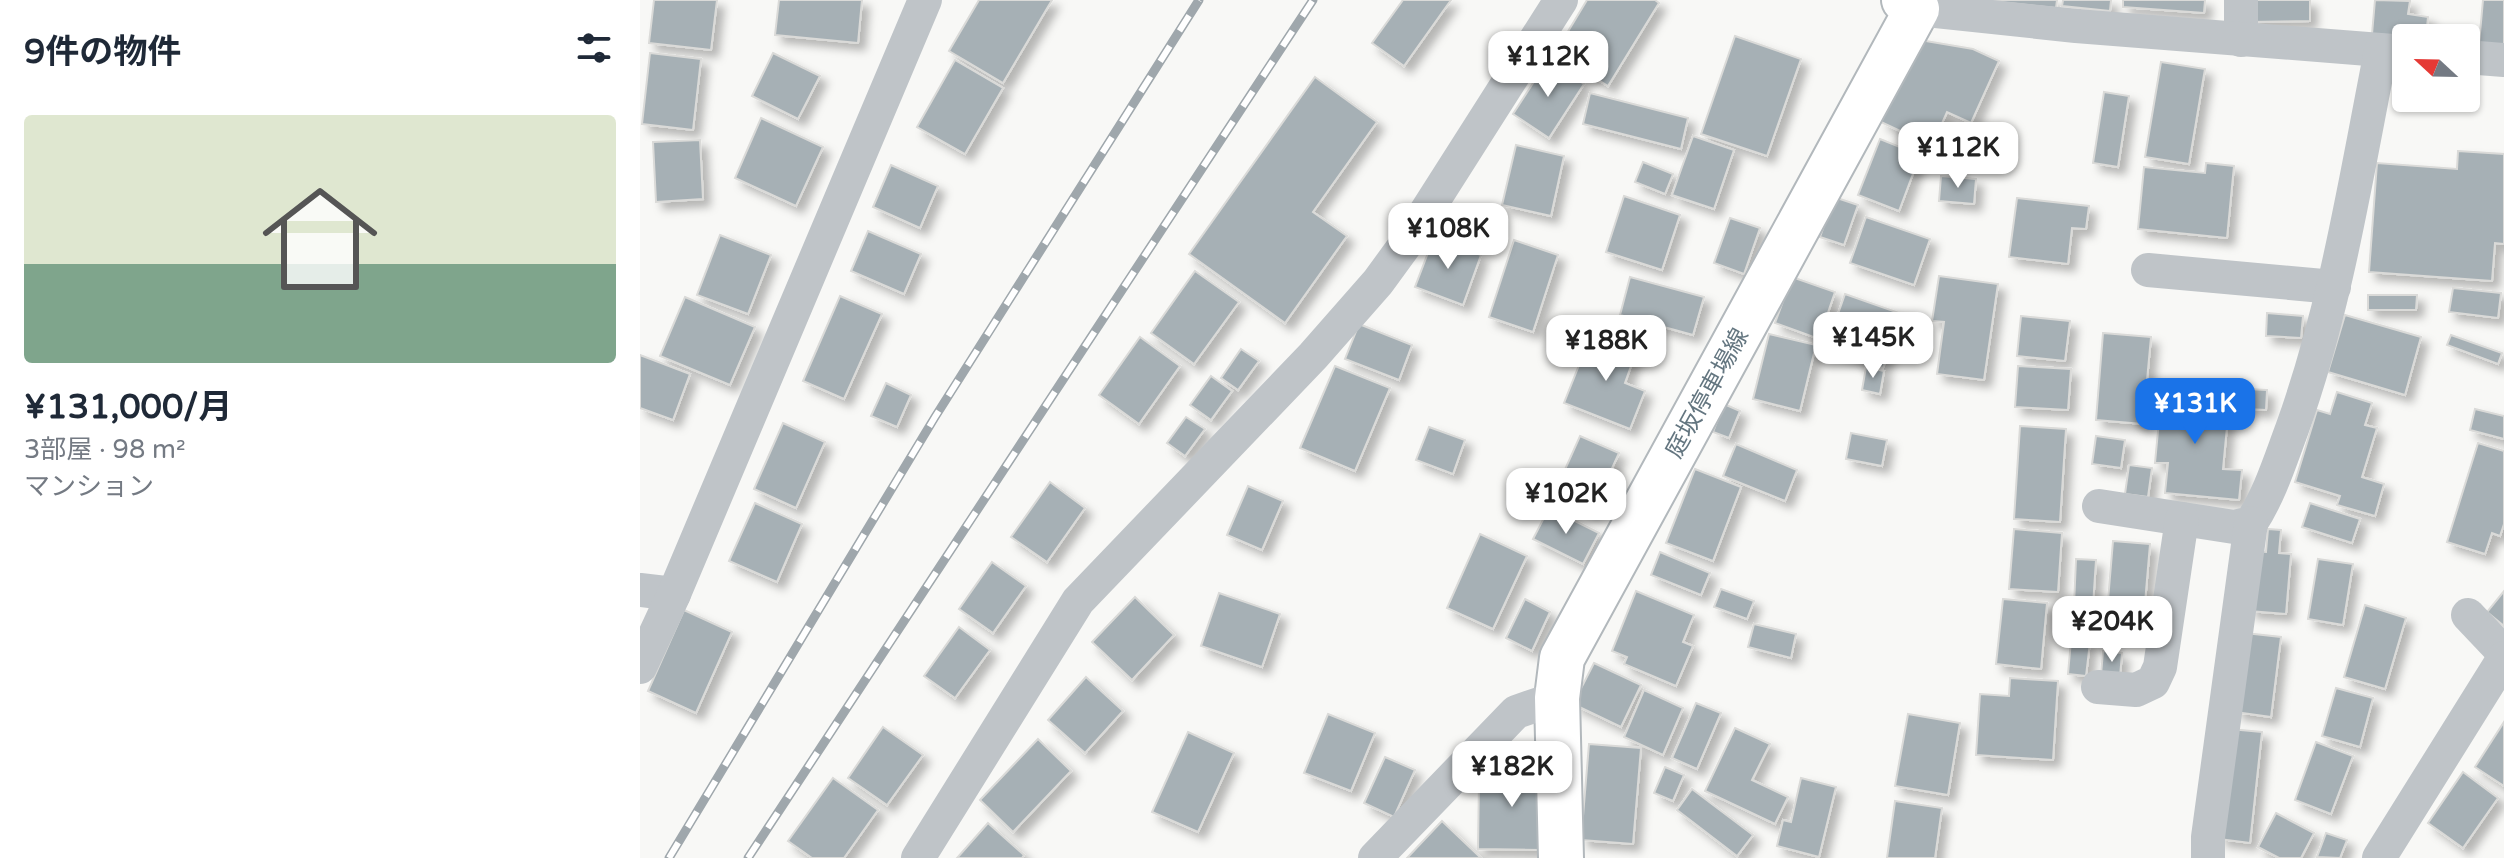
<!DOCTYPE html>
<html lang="ja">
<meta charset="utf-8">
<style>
body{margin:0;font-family:"Varela Round","Noto Sans JP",sans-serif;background:#f2f2f3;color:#1f2937;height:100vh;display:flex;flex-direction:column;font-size:30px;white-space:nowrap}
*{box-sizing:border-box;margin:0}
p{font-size:26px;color:#747a83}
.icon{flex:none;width:44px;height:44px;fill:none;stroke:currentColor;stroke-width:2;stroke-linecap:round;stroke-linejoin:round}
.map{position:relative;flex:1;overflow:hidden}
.details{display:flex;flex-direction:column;background:#fff;width:640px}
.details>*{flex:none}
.needle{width:52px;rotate:292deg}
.buttons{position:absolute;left:1752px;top:24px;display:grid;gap:16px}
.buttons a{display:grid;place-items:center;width:88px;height:88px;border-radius:8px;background:#fff;box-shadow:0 2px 6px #0004;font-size:40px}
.price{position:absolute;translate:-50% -68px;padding:0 18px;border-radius:16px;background:#fff;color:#222;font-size:26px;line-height:52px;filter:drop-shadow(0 2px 4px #0008)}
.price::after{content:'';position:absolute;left:50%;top:48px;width:24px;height:18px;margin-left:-12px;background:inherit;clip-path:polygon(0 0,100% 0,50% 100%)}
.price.on{background:#1a73e8;color:#fff}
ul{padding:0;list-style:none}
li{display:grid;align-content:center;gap:16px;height:424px;padding:0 24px}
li+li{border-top:2px solid #e0e1e3}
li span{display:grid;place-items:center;height:248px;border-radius:8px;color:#555}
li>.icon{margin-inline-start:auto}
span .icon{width:144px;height:144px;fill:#fffc;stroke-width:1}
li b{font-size:34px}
h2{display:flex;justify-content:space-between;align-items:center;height:96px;padding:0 24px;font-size:34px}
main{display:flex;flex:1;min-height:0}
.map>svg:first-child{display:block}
</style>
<main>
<section class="details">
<h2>9件の物件<svg class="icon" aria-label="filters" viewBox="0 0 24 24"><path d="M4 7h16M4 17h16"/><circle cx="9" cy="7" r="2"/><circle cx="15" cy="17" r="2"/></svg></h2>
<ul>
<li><span style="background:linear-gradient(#dfe7d0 60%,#7fa58c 0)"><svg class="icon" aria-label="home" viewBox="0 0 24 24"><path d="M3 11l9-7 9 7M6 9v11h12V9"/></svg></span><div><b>¥131,000/月</b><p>3部屋 · 98 m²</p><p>マンション</p></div></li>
</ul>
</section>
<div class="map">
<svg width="1864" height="858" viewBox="0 0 1864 858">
<defs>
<filter id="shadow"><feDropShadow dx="7" dy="7" stdDeviation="4" flood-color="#0004"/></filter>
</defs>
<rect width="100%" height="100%" fill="#f8f8f6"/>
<g fill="#a6b0b5" stroke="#dadad8" stroke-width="2" filter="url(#shadow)">
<path d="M 14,0 L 77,0 L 71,50 L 9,43 Z"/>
<path d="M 139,0 L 222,0 L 218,43 L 135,35 Z"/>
<path d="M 339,0 L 412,0 L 363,83 L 309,51 Z"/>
<path d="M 763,0 L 811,0 L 764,66 L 732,43 Z"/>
<path d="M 947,0 L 1015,0 L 1019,3 L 968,86 L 915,53 Z"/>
<path d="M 1338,0 L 1417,0 L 1416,8 Z"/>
<path d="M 1423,0 L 1471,0 L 1470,11 L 1422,6 Z"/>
<path d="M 1483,0 L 1565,0 L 1564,13 L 1483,7 Z"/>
<path d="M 1610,0 L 1670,0 L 1670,21 L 1610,22 Z"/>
<path d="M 1735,0 L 1770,1 L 1768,14 L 1788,17 L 1786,38 L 1732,34 Z"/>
<path d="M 1843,0 L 1864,0 L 1864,47 L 1839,44 Z"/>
<path d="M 1095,36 L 1161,59 L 1127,156 L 1061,134 Z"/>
<path d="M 1280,40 L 1333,49 L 1359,61 L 1331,123 L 1307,112 L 1292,146 L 1241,122 Z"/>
<path d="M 10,53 L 61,59 L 53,130 L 2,124 Z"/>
<path d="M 133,53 L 180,76 L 158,119 L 112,96 Z"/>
<path d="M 315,60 L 363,88 L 325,154 L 277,127 Z"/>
<path d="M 908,60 L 944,84 L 909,138 L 873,114 Z"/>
<path d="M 1521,62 L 1565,69 L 1549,164 L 1505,157 Z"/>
<path d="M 675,77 L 737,122 L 673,212 L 707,236 L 645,323 L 549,254 Z"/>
<path d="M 1464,92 L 1489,96 L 1478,167 L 1453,163 Z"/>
<path d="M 950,93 L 1048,118 L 1041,149 L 943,124 Z"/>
<path d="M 121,118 L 183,147 L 156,206 L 95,178 Z"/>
<path d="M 1053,136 L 1094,150 L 1074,209 L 1032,195 Z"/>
<path d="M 1240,139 L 1280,155 L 1259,211 L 1218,195 Z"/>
<path d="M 60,140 L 63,199 L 16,202 L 13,142 Z"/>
<path d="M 876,145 L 924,156 L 911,216 L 862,205 Z"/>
<path d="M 1818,151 L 1864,154 L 1864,244 L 1855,243 L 1852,281 L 1729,272 L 1737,163 L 1817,169 Z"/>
<path d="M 1003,162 L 1033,174 L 1025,194 L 995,182 Z"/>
<path d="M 1566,163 L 1594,166 L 1587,238 L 1498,229 L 1504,167 L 1565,173 Z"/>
<path d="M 251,165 L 298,186 L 280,228 L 233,207 Z"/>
<path d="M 1301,176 L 1336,179 L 1334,204 L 1299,201 Z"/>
<path d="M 984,196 L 1040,215 L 1022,270 L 966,252 Z"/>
<path d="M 1194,197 L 1218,205 L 1204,245 L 1180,237 Z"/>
<path d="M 1377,198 L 1449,206 L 1446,229 L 1432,228 L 1428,264 L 1369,257 Z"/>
<path d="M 1226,217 L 1290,239 L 1274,285 L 1210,263 Z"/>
<path d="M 1090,218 L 1120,228 L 1104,274 L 1074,263 Z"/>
<path d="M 228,231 L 281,254 L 264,294 L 211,271 Z"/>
<path d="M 80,235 L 131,255 L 108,314 L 57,295 Z"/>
<path d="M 794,237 L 841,255 L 823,305 L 775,287 Z"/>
<path d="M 874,240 L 918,255 L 893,332 L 849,317 Z"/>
<path d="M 555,271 L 599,302 L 554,364 L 511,333 Z"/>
<path d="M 1299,276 L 1358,284 L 1344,380 L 1297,374 L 1304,322 L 1292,321 Z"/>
<path d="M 990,277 L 1064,297 L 1053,335 L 980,315 Z"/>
<path d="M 1152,277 L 1195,292 L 1179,339 L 1135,323 Z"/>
<path d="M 1813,288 L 1861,293 L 1858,318 L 1809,312 Z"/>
<path d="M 1205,294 L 1262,314 L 1243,368 L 1186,348 Z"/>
<path d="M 1728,295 L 1777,295 L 1776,310 L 1728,310 Z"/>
<path d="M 200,296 L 242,314 L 204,399 L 163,381 Z"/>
<path d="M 45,297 L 115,327 L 90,385 L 20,356 Z"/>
<path d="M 1627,313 L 1663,316 L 1661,338 L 1626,336 Z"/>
<path d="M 1705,315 L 1781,337 L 1765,395 L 1688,372 Z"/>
<path d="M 1381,316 L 1430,321 L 1425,361 L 1377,356 Z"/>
<path d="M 719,324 L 772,345 L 759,380 L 705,359 Z"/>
<path d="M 1463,333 L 1511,337 L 1503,424 L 1456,420 Z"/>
<path d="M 1129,334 L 1176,345 L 1160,411 L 1113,399 Z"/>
<path d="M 951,335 L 996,352 L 985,383 L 1005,391 L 990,429 L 924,403 Z"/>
<path d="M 1811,335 L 1862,353 L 1858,364 L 1807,345 Z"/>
<path d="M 500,337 L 540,366 L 499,424 L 459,395 Z"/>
<path d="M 601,349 L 619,361 L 598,390 L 581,378 Z"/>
<path d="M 0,355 L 50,374 L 33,420 L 0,408 Z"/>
<path d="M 695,366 L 750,388 L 715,471 L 660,448 Z"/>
<path d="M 1378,366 L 1431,369 L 1428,410 L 1375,407 Z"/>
<path d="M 1226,367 L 1244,371 L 1240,394 L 1222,390 Z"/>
<path d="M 571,376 L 592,391 L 571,420 L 550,405 Z"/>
<path d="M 246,383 L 271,395 L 257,427 L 231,416 Z"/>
<path d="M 1522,388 L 1577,392 L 1575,415 L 1588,416 L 1583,469 L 1602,470 L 1599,500 L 1525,493 L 1528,463 L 1515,463 Z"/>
<path d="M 1607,389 L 1627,390 L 1626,410 L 1606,409 Z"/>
<path d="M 1697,392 L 1732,403 L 1725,425 L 1737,428 L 1722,477 L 1744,484 L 1735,516 L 1697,505 L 1700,496 L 1655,482 L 1677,410 L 1690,414 Z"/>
<path d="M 1084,404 L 1100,411 L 1089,438 L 1073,432 Z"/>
<path d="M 1835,409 L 1864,416 L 1864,439 L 1830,430 Z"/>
<path d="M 546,417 L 565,429 L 545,456 L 527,443 Z"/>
<path d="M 143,423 L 185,442 L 156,508 L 114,489 Z"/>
<path d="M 1380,426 L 1426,429 L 1420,522 L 1374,519 Z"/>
<path d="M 789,427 L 825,440 L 813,474 L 776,460 Z"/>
<path d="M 1211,433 L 1247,440 L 1242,466 L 1206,459 Z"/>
<path d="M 940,436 L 979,453 L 952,512 L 914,494 Z"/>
<path d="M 1456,436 L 1485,440 L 1481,468 L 1452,464 Z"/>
<path d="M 1838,443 L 1864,451 L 1864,524 L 1860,536 L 1852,533 L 1845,554 L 1807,542 Z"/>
<path d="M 1096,444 L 1157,470 L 1145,501 L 1083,476 Z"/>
<path d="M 1489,465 L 1512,468 L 1508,497 L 1485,494 Z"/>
<path d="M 1055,469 L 1101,487 L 1073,561 L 1026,543 Z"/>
<path d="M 410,482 L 445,508 L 407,562 L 371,537 Z"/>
<path d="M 608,486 L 643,501 L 622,550 L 587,535 Z"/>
<path d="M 115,503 L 162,524 L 137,582 L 89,561 Z"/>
<path d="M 1670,503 L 1720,519 L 1712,543 L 1662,527 Z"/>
<path d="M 909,508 L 959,533 L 943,564 L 893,539 Z"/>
<path d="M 1374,529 L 1422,533 L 1418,592 L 1369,589 Z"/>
<path d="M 1628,529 L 1641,530 L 1639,553 L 1651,554 L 1646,614 L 1609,611 L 1614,551 L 1626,552 Z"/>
<path d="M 840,534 L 887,556 L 853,629 L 807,608 Z"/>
<path d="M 1473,541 L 1510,544 L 1504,615 L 1467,612 Z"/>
<path d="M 1020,552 L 1070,573 L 1061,595 L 1011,575 Z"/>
<path d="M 1436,559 L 1456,560 L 1453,606 L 1434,605 Z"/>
<path d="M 1678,559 L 1713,564 L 1703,625 L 1668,619 Z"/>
<path d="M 352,562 L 386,586 L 353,633 L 319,609 Z"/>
<path d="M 1081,589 L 1114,601 L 1107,619 L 1074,607 Z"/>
<path d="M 996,591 L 1054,615 L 1043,642 L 1053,646 L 1036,686 L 984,664 L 987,657 L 972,651 Z"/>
<path d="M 1864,591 L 1864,626 L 1847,612 Z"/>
<path d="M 579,593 L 640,614 L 622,667 L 561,646 Z"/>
<path d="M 495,597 L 534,635 L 492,680 L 452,642 Z"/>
<path d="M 885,599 L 910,612 L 892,651 L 866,638 Z"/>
<path d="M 1363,599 L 1407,603 L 1401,669 L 1356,664 Z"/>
<path d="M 1725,605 L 1766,618 L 1745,689 L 1704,677 Z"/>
<path d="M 44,610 L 92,632 L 56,713 L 8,691 Z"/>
<path d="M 1114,624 L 1156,634 L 1151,658 L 1108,647 Z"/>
<path d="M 319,627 L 350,650 L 315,698 L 284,676 Z"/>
<path d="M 1605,633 L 1641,637 L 1631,717 L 1595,712 Z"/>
<path d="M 1431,640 L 1450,642 L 1446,676 L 1428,674 Z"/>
<path d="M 1463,651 L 1482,653 L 1480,677 L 1461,675 Z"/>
<path d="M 954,663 L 1001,685 L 981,727 L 933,704 Z"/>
<path d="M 446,677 L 483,711 L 445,753 L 408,720 Z"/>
<path d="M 1370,678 L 1418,681 L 1413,760 L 1336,755 L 1340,694 L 1369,696 Z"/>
<path d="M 1696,688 L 1733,698 L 1720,747 L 1682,736 Z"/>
<path d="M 1004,690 L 1043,708 L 1023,755 L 984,737 Z"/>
<path d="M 1056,703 L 1081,713 L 1057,769 L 1032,758 Z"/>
<path d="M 688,714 L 735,733 L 711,791 L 664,773 Z"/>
<path d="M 1268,714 L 1320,723 L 1308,795 L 1255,786 Z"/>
<path d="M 1864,722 L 1864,786 L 1835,767 Z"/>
<path d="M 243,727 L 283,755 L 247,805 L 208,778 Z"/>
<path d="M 1095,728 L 1130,744 L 1112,780 L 1148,797 L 1135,824 L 1065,791 Z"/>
<path d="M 1590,729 L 1622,732 L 1610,843 L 1579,839 Z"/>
<path d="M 548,732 L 594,753 L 558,832 L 512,812 Z"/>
<path d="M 398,739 L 431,771 L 373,832 L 340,800 Z"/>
<path d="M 1676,742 L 1713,756 L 1691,814 L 1655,800 Z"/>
<path d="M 949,744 L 1001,748 L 993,844 L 941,840 Z"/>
<path d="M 745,757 L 775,770 L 754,817 L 724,803 Z"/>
<path d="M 859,764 L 903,764 L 901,850 L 838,849 L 839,778 L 859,779 Z"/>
<path d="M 1025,767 L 1044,775 L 1033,801 L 1014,793 Z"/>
<path d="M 1823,772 L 1858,798 L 1823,848 L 1788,823 Z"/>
<path d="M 193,778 L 238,810 L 204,858 L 172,858 L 148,841 Z"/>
<path d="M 1161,778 L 1196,787 L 1179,857 L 1137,846 L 1143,820 L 1151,822 Z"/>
<path d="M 1052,789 L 1113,835 L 1097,856 L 1037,810 Z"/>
<path d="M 1255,801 L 1302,808 L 1295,858 L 1247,858 Z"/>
<path d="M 1636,813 L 1674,833 L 1661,858 L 1639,858 L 1618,847 Z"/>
<path d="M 802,821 L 841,858 L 767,858 Z"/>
<path d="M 348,823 L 384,855 L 382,858 L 317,858 Z"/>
<path d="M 1686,833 L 1707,840 L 1700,858 L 1677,857 Z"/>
</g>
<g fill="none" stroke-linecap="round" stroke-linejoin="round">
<defs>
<path id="secondary" d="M 921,858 L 917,698 L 922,658 L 1277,9 L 1264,0"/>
</defs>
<use href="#secondary" stroke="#b2b8bc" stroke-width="48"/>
<g stroke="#bfc4c8" stroke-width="34">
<path d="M 1601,0 L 1601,40"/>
<path d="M 1277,9 L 1436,26 L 1766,52"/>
<path d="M 1826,57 L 1864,60"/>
<path d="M 1508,270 L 1694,287"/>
<path d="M 1459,506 L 1594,527 L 1611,523 C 1630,494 1640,461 1652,429 C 1696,307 1716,177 1741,51"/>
<path d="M 0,590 L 34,594"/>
<path d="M 1828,615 L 1864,653"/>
<path d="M 0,667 L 34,594 L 285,0"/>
<path d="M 1458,687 L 1496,690 L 1513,682 L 1520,667 L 1542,519"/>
<path d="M 278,858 L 438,601 L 673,356 L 738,282 L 765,245 L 921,0"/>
<path d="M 735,858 L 876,712 L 917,698"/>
<path d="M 1568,858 L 1568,837 L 1611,523"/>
<path d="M 1739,858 L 1864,658"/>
</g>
<use href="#secondary" stroke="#fff" stroke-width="44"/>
<defs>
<g id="rail">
<path d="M 29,858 L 295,417 L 559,0"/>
<path d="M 108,858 L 673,0"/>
</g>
</defs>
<use href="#rail" stroke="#9fa7ac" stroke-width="9"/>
<use href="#rail" stroke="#fff" stroke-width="6" stroke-dasharray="18" stroke-linecap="butt"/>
</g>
<g text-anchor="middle" stroke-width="8" stroke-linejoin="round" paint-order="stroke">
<g font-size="24" fill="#647680" stroke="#fff">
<text transform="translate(1067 393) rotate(-61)" y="8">庭坂停車場線</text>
</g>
</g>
</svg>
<div class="buttons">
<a><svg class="needle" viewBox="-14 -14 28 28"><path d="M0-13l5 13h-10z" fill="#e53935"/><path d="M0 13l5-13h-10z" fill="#747a83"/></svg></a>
</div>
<b class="price" style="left:908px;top:99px">¥112K</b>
<b class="price" style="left:1318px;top:190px">¥112K</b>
<b class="price" style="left:808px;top:271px">¥108K</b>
<b class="price" style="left:1233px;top:380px">¥145K</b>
<b class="price" style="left:966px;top:383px">¥188K</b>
<b class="price on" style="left:1555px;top:446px">¥131K</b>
<b class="price" style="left:926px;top:536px">¥102K</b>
<b class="price" style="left:1472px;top:664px">¥204K</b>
<b class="price" style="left:872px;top:809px">¥182K</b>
</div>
</main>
